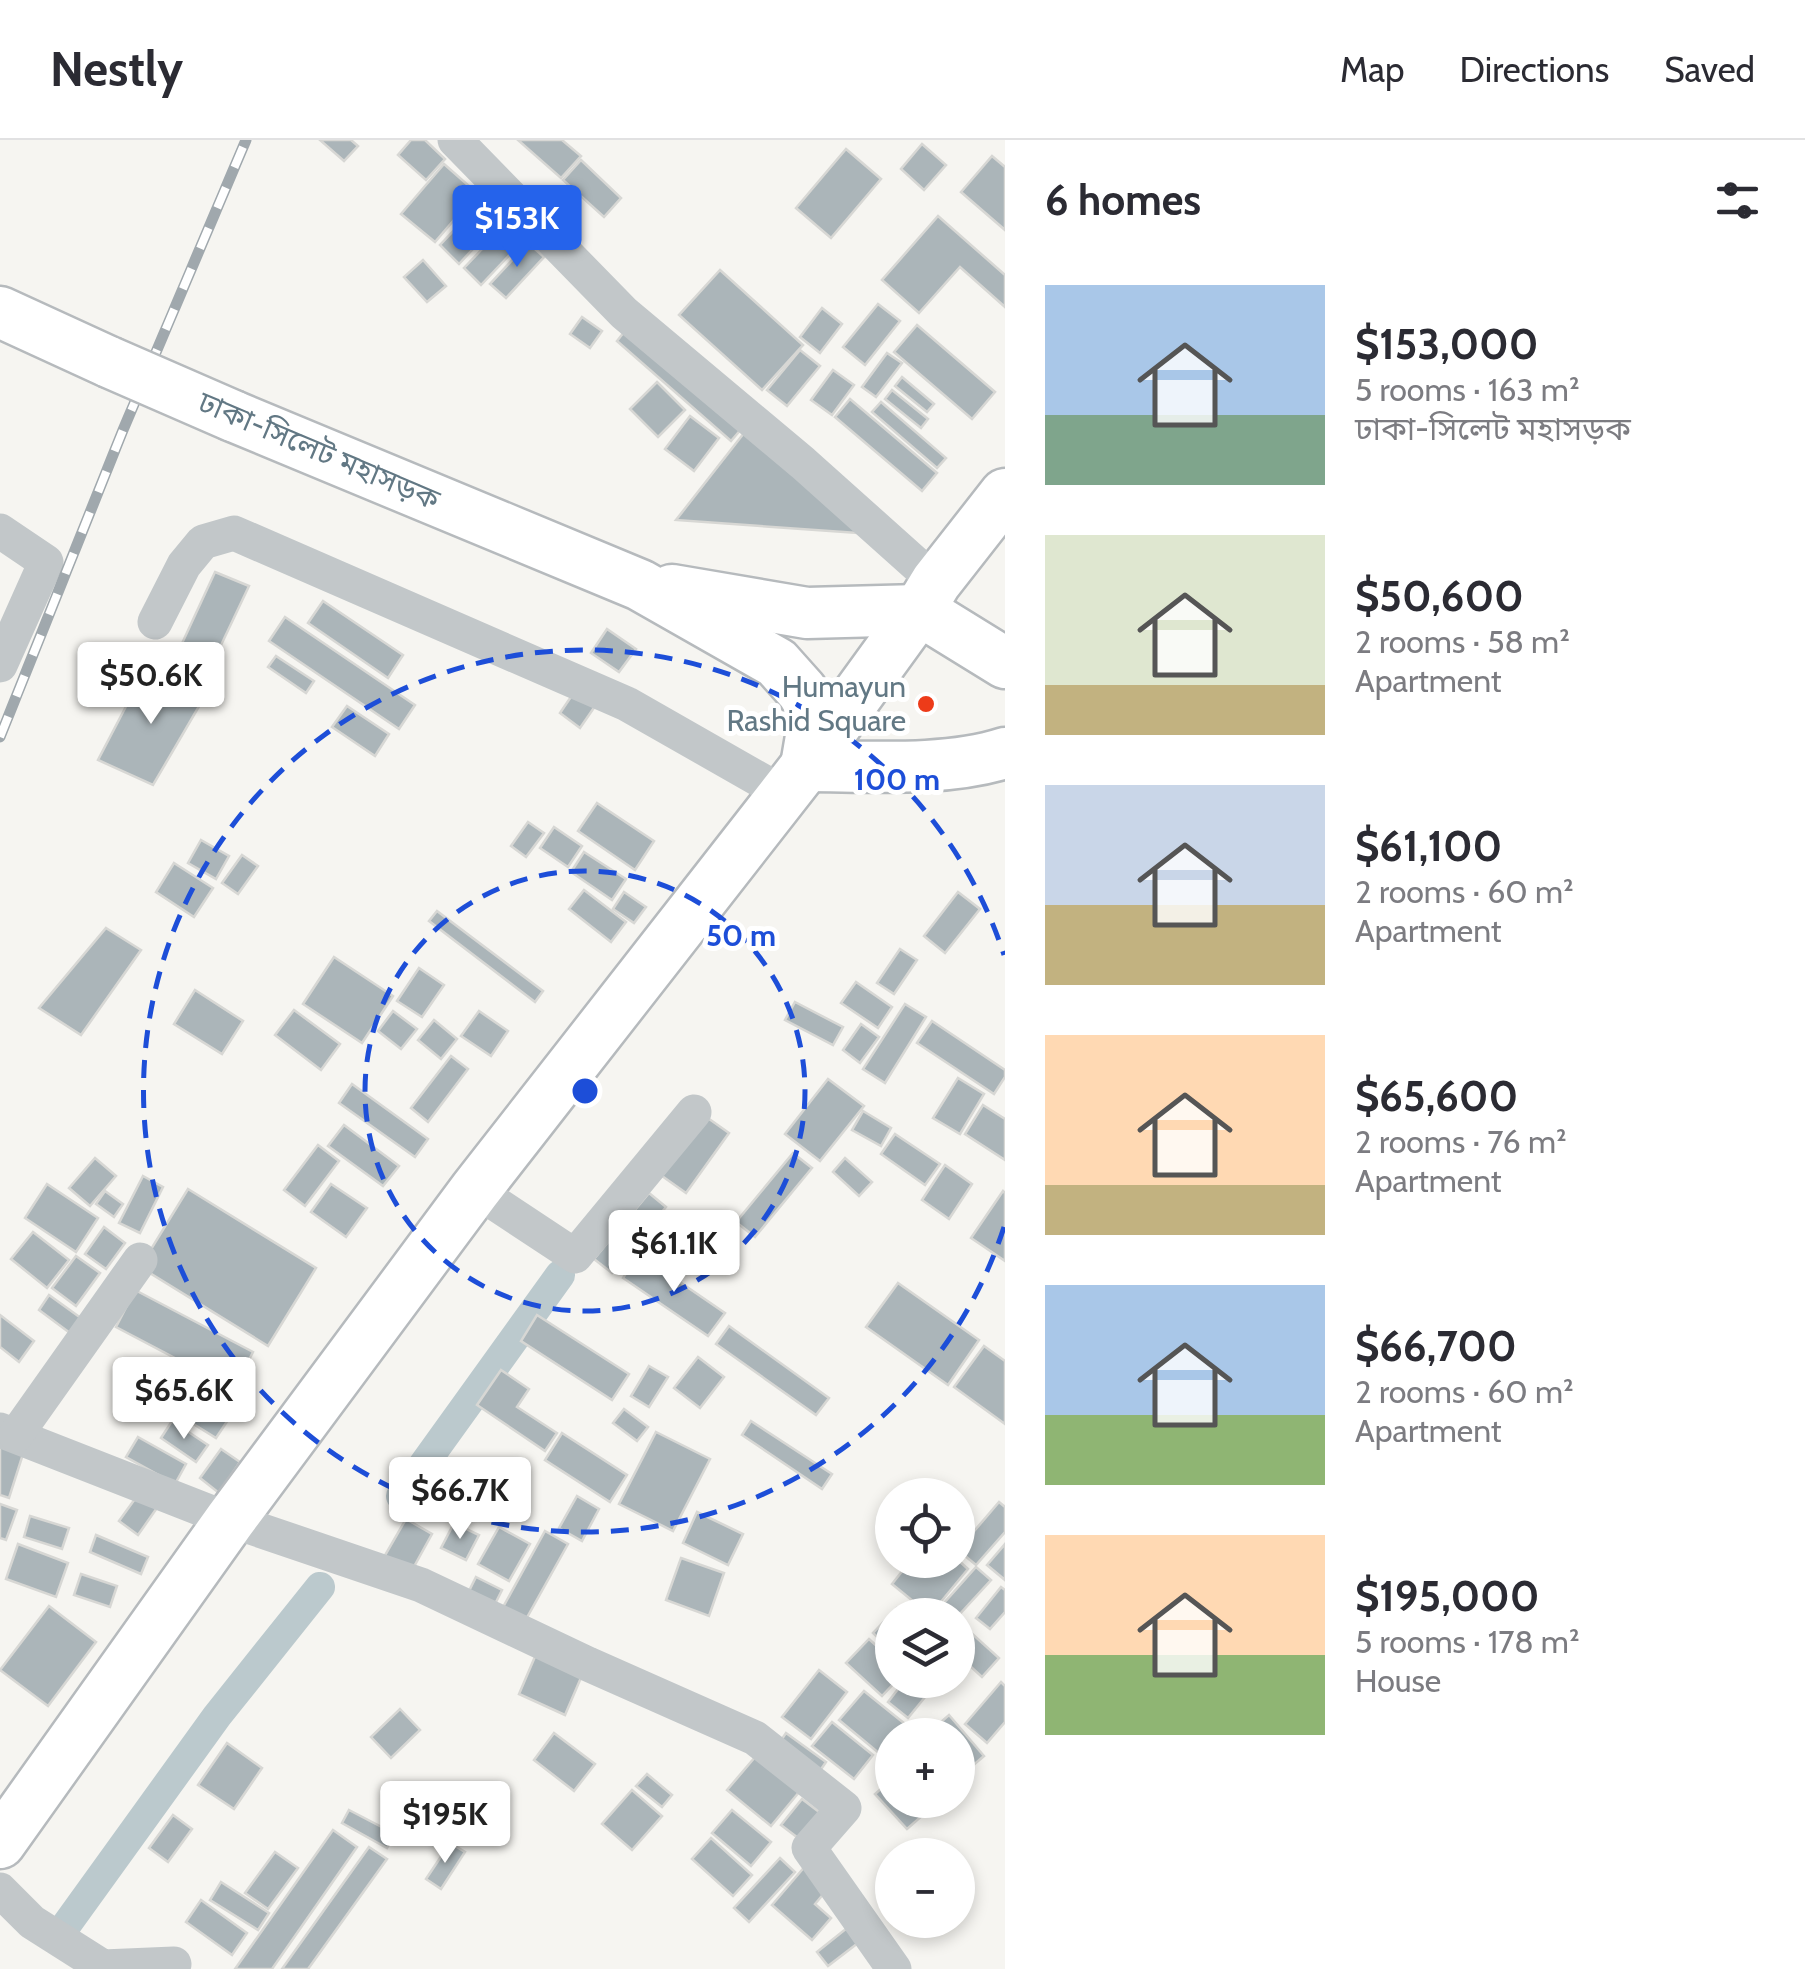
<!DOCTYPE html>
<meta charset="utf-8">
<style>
body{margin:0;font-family:Cabin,"Noto Sans Bengali",sans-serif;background:#f7f7f7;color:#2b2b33;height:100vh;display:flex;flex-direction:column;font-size:38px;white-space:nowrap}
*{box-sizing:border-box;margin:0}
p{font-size:32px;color:#7c7c81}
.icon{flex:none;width:55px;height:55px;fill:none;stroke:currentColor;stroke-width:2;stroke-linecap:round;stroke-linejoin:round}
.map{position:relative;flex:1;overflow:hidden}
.side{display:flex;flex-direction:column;background:#fff;width:800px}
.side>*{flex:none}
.tools{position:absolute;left:875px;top:1338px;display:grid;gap:20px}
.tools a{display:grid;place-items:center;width:100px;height:100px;border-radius:50%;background:#fff;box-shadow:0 5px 15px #0003;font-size:50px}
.price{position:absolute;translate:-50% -85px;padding:0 22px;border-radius:10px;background:#fff;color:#222;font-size:32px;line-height:65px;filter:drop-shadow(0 2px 5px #0008)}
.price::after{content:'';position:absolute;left:50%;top:60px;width:30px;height:22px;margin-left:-15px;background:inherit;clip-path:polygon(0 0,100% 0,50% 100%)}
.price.current{background:#2563eb;color:#fff}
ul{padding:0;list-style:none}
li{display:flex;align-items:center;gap:30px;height:250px;padding:0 40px}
li span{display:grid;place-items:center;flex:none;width:280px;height:200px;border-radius:0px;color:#555}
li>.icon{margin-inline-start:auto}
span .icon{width:120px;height:120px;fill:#fffc;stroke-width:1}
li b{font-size:42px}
h2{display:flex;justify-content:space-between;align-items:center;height:120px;padding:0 40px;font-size:42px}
header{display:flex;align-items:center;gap:60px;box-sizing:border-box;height:140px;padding:0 50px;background:#fff;border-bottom:2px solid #e1e1e2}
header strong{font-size:48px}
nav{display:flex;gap:55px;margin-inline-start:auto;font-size:35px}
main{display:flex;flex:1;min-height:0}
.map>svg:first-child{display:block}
</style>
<header>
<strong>Nestly</strong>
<nav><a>Map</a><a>Directions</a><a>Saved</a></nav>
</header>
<main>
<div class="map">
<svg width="1005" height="1829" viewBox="0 0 1005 1829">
<rect width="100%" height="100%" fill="#f6f5f1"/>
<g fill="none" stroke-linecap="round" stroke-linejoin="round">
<g stroke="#bbc9cd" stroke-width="30">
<path d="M 401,1356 L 560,1135"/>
<path d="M 67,1784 L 217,1576 L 320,1447"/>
</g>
</g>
<g fill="#abb5b9" stroke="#d7d7d4" stroke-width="2.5">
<path d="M 320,0 L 351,0 L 358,6 L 344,21 Z"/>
<path d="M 411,0 L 425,0 L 445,19 L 426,40 L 398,15 Z"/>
<path d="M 518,0 L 562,0 L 581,16 L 561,38 Z"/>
<path d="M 922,4 L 946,25 L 924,50 L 901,29 Z"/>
<path d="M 846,9 L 881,39 L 831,98 L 796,68 Z"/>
<path d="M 992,16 L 1005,27 L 1005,90 L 961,52 Z"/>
<path d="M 581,20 L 621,58 L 604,77 L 563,40 Z"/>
<path d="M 444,24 L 477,53 L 435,102 L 401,74 Z"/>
<path d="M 478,65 L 497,83 L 459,124 L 440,105 Z"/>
<path d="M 938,76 L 1005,135 L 1005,167 L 960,127 L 919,173 L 882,140 Z"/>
<path d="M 502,88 L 519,105 L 481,145 L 464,128 Z"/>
<path d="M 528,103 L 544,117 L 506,158 L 490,144 Z"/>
<path d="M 423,120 L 446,146 L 427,162 L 404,137 Z"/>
<path d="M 720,130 L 803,205 L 762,250 L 679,175 Z"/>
<path d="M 878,164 L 900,181 L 865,225 L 843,207 Z"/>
<path d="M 822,168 L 842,184 L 820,213 L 800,197 Z"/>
<path d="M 582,177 L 602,191 L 590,208 L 570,194 Z"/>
<path d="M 917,185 L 995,252 L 972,279 L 894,212 Z"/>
<path d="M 628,187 L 743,287 L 731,301 L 617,201 Z"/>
<path d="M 800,210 L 820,226 L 787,266 L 767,250 Z"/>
<path d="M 887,213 L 902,223 L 876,257 L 862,247 Z"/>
<path d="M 833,230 L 854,245 L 832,275 L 811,260 Z"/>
<path d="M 902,237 L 934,264 L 927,272 L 895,246 Z"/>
<path d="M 657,242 L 685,270 L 658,297 L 630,269 Z"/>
<path d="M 892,250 L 928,279 L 921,288 L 885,259 Z"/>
<path d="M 850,259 L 937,333 L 922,351 L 835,277 Z"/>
<path d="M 881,262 L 946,318 L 937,328 L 872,272 Z"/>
<path d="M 690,276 L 719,298 L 694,331 L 665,309 Z"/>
<path d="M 744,293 L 872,394 L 676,380 Z"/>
<path d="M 215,432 L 249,446 L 205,539 L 172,525 Z"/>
<path d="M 323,461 L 403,515 L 388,538 L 308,483 Z"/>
<path d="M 285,477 L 415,565 L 399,589 L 269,501 Z"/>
<path d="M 607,489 L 636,509 L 619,532 L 591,513 Z"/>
<path d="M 276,516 L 314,541 L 306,553 L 268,527 Z"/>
<path d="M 145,530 L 205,556 L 153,645 L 98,620 Z"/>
<path d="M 579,545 L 600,559 L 580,588 L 560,573 Z"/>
<path d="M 347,566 L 389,594 L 375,616 L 332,587 Z"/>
<path d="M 597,663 L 654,701 L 635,730 L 578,691 Z"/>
<path d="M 528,682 L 544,693 L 526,717 L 511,706 Z"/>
<path d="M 554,687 L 582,706 L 568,727 L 540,708 Z"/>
<path d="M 201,700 L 229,716 L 216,739 L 188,723 Z"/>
<path d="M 584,712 L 626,739 L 612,760 L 571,732 Z"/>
<path d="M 242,715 L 258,726 L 238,754 L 222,743 Z"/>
<path d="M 174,723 L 213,748 L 194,777 L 156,752 Z"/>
<path d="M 584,750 L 626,782 L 611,802 L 569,769 Z"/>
<path d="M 624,752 L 646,767 L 634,783 L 613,769 Z"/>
<path d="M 958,752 L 980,769 L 945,813 L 924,796 Z"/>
<path d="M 437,771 L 543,851 L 535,862 L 429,781 Z"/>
<path d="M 106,788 L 141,810 L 81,895 L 39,868 Z"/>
<path d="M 900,809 L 917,820 L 894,854 L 877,843 Z"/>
<path d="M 334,817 L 393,856 L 362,903 L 303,864 Z"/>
<path d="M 419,828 L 444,845 L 422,877 L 397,861 Z"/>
<path d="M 856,842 L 892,867 L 878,888 L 841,863 Z"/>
<path d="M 195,850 L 243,881 L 222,914 L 174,884 Z"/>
<path d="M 795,862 L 843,887 L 833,905 L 785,880 Z"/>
<path d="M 905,864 L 926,877 L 885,943 L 863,929 Z"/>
<path d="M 294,870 L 340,904 L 321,930 L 275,895 Z"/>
<path d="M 393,871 L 417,889 L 401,909 L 378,891 Z"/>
<path d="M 479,871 L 508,891 L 491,916 L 461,896 Z"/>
<path d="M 434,880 L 457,899 L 441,919 L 418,900 Z"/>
<path d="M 932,881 L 1005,930 L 1005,937 L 994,954 L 917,903 Z"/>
<path d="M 861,884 L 879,897 L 860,923 L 843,910 Z"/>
<path d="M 451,916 L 468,929 L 428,982 L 411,968 Z"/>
<path d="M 958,938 L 984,954 L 960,994 L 933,978 Z"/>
<path d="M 828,939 L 864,966 L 820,1021 L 785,994 Z"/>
<path d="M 352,944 L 428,999 L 415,1017 L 339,963 Z"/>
<path d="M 983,965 L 1005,979 L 1005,1020 L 965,994 Z"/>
<path d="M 863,971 L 891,988 L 881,1006 L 852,990 Z"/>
<path d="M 705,976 L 729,993 L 686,1053 L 662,1036 Z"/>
<path d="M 344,985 L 399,1026 L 383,1046 L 328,1006 Z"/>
<path d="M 895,994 L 940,1024 L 925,1045 L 881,1014 Z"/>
<path d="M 318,1005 L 339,1021 L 305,1066 L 284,1050 Z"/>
<path d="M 793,1013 L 812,1028 L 755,1097 L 736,1082 Z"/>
<path d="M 95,1018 L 116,1036 L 90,1066 L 69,1048 Z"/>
<path d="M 845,1018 L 872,1042 L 859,1056 L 833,1032 Z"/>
<path d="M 945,1025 L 972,1044 L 949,1079 L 922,1060 Z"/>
<path d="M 143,1036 L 163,1047 L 140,1093 L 119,1083 Z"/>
<path d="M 47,1044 L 98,1078 L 76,1112 L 25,1078 Z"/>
<path d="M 331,1044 L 367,1068 L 346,1097 L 311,1072 Z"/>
<path d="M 188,1049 L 316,1128 L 268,1206 L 140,1127 Z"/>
<path d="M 105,1051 L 123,1064 L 114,1077 L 96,1064 Z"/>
<path d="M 1003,1051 L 1005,1053 L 1005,1121 L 971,1098 Z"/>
<path d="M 649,1053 L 666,1067 L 612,1133 L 594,1119 Z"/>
<path d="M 104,1087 L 125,1103 L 106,1129 L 85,1114 Z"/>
<path d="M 33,1092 L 69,1120 L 47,1148 L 11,1119 Z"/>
<path d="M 639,1114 L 725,1173 L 708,1196 L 623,1138 Z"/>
<path d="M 76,1116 L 100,1133 L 76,1166 L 52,1148 Z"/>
<path d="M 898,1143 L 979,1200 L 948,1245 L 866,1187 Z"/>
<path d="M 135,1150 L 253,1212 L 234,1249 L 116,1187 Z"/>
<path d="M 49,1155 L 85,1181 L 74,1196 L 39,1170 Z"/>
<path d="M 0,1175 L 34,1201 L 19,1222 L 0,1207 Z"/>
<path d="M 537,1175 L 629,1234 L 612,1260 L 521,1201 Z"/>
<path d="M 729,1186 L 829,1258 L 816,1275 L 716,1204 Z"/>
<path d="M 984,1206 L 1005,1221 L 1005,1284 L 954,1247 Z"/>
<path d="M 698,1217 L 724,1237 L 700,1268 L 674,1248 Z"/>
<path d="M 176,1226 L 238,1265 L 216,1298 L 155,1260 Z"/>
<path d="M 649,1226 L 668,1237 L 649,1267 L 631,1256 Z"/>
<path d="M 501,1230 L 529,1249 L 517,1267 L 557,1293 L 545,1311 L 477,1265 Z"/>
<path d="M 624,1269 L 648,1287 L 637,1301 L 613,1283 Z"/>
<path d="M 172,1281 L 208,1305 L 196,1322 L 161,1298 Z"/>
<path d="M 751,1281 L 832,1334 L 822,1349 L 742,1295 Z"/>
<path d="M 656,1292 L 710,1319 L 673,1391 L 619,1364 Z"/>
<path d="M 562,1293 L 627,1335 L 610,1362 L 545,1320 Z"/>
<path d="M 138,1297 L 186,1324 L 175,1344 L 126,1317 Z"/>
<path d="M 0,1307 L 23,1314 L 9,1358 L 0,1355 Z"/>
<path d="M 221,1309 L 240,1322 L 219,1353 L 200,1338 Z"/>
<path d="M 140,1352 L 159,1365 L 138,1395 L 119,1381 Z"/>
<path d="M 577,1356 L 599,1369 L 582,1401 L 559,1388 Z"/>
<path d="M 999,1362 L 1005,1367 L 1005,1392 L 976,1425 L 958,1410 Z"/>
<path d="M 0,1364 L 17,1370 L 6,1400 L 0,1398 Z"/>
<path d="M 697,1372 L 743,1394 L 728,1425 L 683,1403 Z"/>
<path d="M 30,1376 L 69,1388 L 62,1409 L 24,1397 Z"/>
<path d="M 406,1379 L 432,1394 L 411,1432 L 384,1417 Z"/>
<path d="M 454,1383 L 479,1395 L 466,1420 L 441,1408 Z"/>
<path d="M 499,1387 L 530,1404 L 509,1441 L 478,1424 Z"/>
<path d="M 545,1391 L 568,1404 L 525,1481 L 502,1469 Z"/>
<path d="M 96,1395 L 148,1417 L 141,1434 L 90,1412 Z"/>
<path d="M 18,1404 L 68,1423 L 56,1457 L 6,1439 Z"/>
<path d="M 1005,1404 L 1005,1440 L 987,1425 Z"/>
<path d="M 681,1418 L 724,1433 L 709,1476 L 666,1460 Z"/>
<path d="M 911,1420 L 958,1420 L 968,1429 L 930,1475 L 892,1444 Z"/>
<path d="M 976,1427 L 991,1440 L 958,1476 L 939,1475 L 936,1472 Z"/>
<path d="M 81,1434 L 117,1446 L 110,1467 L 74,1455 Z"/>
<path d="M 476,1437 L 502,1450 L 492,1470 L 466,1457 Z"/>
<path d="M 1001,1447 L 1005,1450 L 1005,1472 L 990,1489 L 976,1478 Z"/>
<path d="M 49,1466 L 96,1502 L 48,1566 L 0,1530 Z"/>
<path d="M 897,1468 L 904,1475 L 892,1475 L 892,1511 L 873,1493 Z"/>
<path d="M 969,1491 L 999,1518 L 982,1537 L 958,1515 L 958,1504 Z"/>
<path d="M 869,1499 L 892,1520 L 892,1540 L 897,1540 L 882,1556 L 846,1523 Z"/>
<path d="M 537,1512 L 583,1533 L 565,1575 L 519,1554 Z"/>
<path d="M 819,1530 L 847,1552 L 811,1599 L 782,1577 Z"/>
<path d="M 905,1540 L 917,1540 L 930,1551 L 908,1578 L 888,1562 Z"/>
<path d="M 1001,1542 L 1005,1546 L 1005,1582 L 987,1603 L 965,1584 Z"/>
<path d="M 864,1551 L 905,1584 L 895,1595 L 892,1595 L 892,1598 L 880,1614 L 839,1580 Z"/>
<path d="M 400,1569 L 420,1590 L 391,1618 L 371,1597 Z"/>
<path d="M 949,1575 L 984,1616 L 958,1638 L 958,1595 L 926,1595 Z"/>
<path d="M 832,1582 L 873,1615 L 854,1639 L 812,1606 Z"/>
<path d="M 554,1593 L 595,1624 L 574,1651 L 534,1620 Z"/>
<path d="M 786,1593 L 826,1622 L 815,1638 L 775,1609 Z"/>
<path d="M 227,1603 L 262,1628 L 234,1669 L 198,1645 Z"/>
<path d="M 756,1616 L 800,1651 L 771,1686 L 727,1650 Z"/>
<path d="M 647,1634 L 672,1655 L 662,1667 L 636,1646 Z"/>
<path d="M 892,1639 L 892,1660 L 940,1660 L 907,1689 L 875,1654 Z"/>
<path d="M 632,1650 L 662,1676 L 632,1710 L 602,1684 Z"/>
<path d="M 802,1659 L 827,1678 L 806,1704 L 781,1685 Z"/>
<path d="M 349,1670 L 395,1694 L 387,1708 L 342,1683 Z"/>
<path d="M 732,1670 L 771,1702 L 751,1726 L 712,1693 Z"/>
<path d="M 173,1675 L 192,1689 L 168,1722 L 149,1708 Z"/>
<path d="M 333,1690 L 357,1707 L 272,1829 L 235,1829 Z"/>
<path d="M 711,1698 L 752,1735 L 733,1756 L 692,1719 Z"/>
<path d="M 450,1703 L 465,1712 L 441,1749 L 426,1739 Z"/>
<path d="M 369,1707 L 387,1719 L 308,1829 L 282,1829 Z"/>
<path d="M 275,1712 L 298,1728 L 268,1769 L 245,1753 Z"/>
<path d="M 780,1718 L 795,1732 L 749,1782 L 734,1768 Z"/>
<path d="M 807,1724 L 831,1745 L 815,1764 L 831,1778 L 812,1800 L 772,1765 Z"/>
<path d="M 221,1742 L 269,1773 L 258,1790 L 210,1760 Z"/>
<path d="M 201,1760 L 247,1793 L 232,1815 L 186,1782 Z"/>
<path d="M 847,1788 L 858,1803 L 828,1826 L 817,1812 Z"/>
</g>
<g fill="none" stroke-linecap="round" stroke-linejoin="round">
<defs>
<g id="highway">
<path d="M 0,172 L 109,222"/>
<path d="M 233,276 L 640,445 L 777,523 L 802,551 L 815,573 L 806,626 C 868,626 946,632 1005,613"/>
<path d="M 672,450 L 807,473 L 919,470 L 1005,523"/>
<path d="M 0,1703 L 230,1380 L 475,1050 L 806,626 L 919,470 L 936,442 L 1005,354"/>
</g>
</defs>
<use href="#highway" stroke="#b6babd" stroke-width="55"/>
<g stroke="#c2c7c9" stroke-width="35">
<path d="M 455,0 L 624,173 L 803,323 L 936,442"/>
<path d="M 0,391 L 46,422 L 0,525"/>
<path d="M 155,482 L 184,425 L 203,402 L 234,393 L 627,564 L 785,654"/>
<path d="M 475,1050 L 575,1116 L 694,972"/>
<path d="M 0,1290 L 230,1380 L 421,1445 L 588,1524 L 755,1598 L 844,1668 L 809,1708 L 894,1829"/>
<path d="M 16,1295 L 140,1120"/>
<path d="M 0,1750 L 32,1782 L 103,1827 L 174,1824"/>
</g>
<use href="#highway" stroke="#fff" stroke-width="50"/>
<defs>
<path id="rail" d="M 0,597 L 123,290 L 246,0"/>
</defs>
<use href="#rail" stroke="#a0a8ad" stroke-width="11"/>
<use href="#rail" stroke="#fff" stroke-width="8" stroke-dasharray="22" stroke-linecap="butt"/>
<defs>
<path id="highway-bridge" d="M 109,222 L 233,276"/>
</defs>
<use href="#highway-bridge" stroke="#b6babd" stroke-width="55" stroke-linecap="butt"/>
<use href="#highway-bridge" stroke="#fff" stroke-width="50"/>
</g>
<g fill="none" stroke="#1d4ed8" stroke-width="5" stroke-dasharray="18 12">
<circle cx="585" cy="951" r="220"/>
<path d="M1004 1087A441 441 0 1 1 1004 815"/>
</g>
<circle fill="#ed3b19" stroke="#fff" stroke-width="4" cx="926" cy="564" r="10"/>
<g text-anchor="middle" stroke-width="10" stroke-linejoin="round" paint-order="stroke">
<g font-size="30" fill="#627884" stroke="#fff">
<text transform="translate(319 311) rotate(23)" y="10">ঢাকা-সিলেট মহাসড়ক</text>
</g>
<g font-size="30" fill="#627884" stroke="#fff" text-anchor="end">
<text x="906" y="557">Humayun<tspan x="906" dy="34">Rashid Square</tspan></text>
</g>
</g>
<circle cx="585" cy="951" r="15" fill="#1d4ed8" stroke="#fff" stroke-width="5"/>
<g font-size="30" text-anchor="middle" font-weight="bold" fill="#1d4ed8" stroke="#fff" stroke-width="10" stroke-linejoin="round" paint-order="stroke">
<text x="897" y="650">100 m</text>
<text x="741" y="806">50 m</text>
</g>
</svg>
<div class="tools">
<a><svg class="icon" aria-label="locate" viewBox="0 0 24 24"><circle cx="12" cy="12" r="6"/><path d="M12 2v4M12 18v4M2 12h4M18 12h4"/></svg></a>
<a><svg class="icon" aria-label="layers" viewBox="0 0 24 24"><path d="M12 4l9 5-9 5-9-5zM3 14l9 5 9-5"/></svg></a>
<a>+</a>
<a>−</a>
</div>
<b class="price current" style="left:517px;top:130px">$153K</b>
<b class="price" style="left:151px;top:587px">$50.6K</b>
<b class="price" style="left:674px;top:1155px">$61.1K</b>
<b class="price" style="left:184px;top:1302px">$65.6K</b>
<b class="price" style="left:460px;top:1402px">$66.7K</b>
<b class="price" style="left:445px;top:1726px">$195K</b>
</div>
<section class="side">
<h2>6 homes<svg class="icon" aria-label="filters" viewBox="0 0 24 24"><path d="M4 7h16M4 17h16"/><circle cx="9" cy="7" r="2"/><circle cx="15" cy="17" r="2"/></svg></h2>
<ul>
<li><span style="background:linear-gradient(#a9c7e8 65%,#7fa58c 0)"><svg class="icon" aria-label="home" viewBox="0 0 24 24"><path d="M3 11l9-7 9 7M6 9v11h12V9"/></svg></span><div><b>$153,000</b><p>5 rooms · 163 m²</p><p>ঢাকা-সিলেট মহাসড়ক</p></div></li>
<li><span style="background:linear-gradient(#dfe7d0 75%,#c2b280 0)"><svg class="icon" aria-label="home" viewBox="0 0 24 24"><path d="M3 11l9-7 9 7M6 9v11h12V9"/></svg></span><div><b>$50,600</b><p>2 rooms · 58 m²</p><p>Apartment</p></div></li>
<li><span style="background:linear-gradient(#c9d6e8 60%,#c2b280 0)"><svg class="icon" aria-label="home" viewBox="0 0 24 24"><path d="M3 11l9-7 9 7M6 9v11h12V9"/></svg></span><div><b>$61,100</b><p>2 rooms · 60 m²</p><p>Apartment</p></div></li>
<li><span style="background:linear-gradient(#ffd9b3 75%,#c2b280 0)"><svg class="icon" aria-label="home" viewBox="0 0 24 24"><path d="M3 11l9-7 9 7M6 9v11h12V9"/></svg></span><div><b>$65,600</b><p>2 rooms · 76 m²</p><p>Apartment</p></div></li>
<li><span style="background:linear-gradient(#a9c7e8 65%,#8fb573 0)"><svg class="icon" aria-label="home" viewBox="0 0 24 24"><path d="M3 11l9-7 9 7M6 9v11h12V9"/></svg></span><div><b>$66,700</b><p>2 rooms · 60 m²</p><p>Apartment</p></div></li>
<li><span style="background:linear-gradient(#ffd9b3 60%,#8fb573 0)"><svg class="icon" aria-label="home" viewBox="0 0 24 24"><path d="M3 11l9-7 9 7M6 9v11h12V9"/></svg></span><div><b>$195,000</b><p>5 rooms · 178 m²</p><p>House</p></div></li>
</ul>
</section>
</main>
